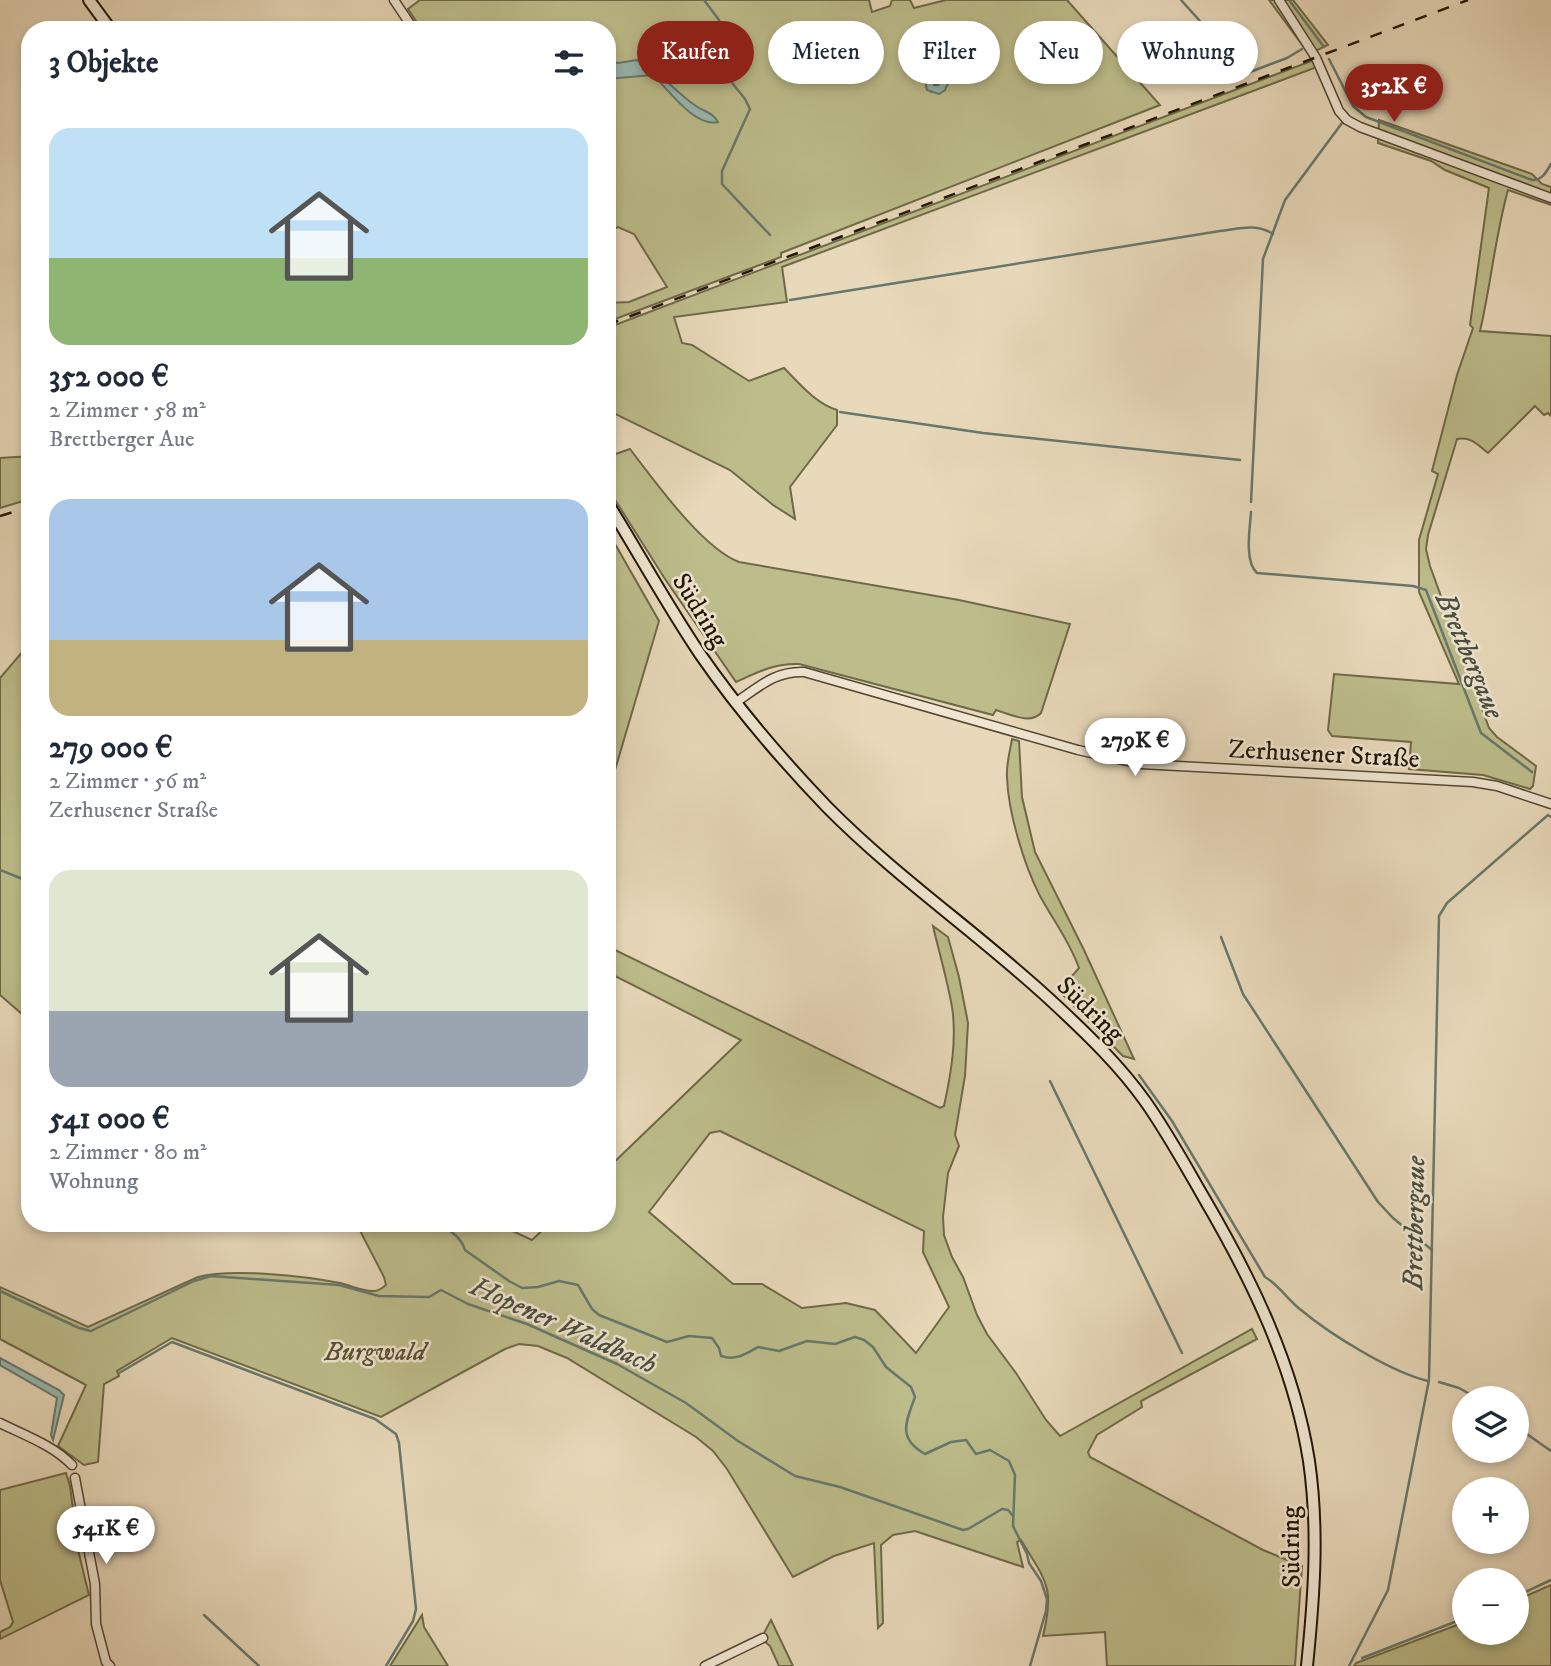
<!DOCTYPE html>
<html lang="de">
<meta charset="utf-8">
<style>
body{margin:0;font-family:"IM FELL DW Pica",serif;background:#f2f2f3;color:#1f2937;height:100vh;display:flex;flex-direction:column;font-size:26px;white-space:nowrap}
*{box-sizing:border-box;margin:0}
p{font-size:23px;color:#747a83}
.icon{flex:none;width:38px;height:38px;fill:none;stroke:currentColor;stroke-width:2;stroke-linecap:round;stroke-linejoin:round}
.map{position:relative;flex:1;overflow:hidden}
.side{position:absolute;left:21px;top:21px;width:595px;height:1211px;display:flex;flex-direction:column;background:#fff;border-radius:28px;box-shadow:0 4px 10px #0003}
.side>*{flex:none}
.banner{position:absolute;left:637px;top:21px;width:665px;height:63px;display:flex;gap:14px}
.tools{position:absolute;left:1452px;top:1386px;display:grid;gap:14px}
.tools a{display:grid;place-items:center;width:77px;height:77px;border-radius:50%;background:#fff;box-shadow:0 4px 10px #0003;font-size:35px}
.price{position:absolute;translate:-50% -60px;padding:0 16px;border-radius:24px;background:#fff;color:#222;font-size:23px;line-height:46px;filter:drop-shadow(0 2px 4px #0008)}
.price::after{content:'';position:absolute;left:50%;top:42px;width:21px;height:16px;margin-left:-10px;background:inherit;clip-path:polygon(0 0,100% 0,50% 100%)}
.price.current{background:#8f2418;color:#fff}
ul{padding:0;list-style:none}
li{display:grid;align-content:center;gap:14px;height:371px;padding:0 28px}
li span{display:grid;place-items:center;height:217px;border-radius:21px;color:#555}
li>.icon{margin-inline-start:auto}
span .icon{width:126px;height:126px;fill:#fffc;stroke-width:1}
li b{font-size:30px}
h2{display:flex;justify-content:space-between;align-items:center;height:84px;padding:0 28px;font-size:30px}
.tag{padding:0 24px;border-radius:32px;background:#fff;box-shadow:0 4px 10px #0003;font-size:24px;line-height:63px}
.tag.current{background:#8f2418;color:#fff}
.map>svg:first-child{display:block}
</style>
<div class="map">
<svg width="1551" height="1666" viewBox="0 0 1551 1666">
<rect width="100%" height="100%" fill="#e8d9ba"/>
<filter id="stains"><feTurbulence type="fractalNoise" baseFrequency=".00286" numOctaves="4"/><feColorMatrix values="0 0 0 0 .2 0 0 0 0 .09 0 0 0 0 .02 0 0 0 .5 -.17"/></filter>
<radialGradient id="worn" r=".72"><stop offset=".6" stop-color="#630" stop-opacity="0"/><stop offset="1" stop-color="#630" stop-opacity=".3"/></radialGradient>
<g fill="#bdbd8b" stroke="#6e6948" stroke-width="2" fill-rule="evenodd">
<path d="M 420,0 L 869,0 L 872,12 L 890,6 L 892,0 L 910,0 L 914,8 L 946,0 L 1067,0 L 1160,105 L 781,253 L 781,257 L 607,322 L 607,303 L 629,302 L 667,287 L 634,234 L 618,227 L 607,232 L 607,30 L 422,30 L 408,9 ZM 961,29 C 973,37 978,54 974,66 L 932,92 C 921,86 928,82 927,72 C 925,57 908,54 907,36 Z"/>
<path d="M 1269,0 L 1293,0 L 1328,45 L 1309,54 Z"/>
<path d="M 1314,60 L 1317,67 L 782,267 L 787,302 L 674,317 L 682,343 L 692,345 L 749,381 L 784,368 C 800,384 815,403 837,410 L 837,425 L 790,487 L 795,519 L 773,505 L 730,470 L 607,410 L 607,328 Z"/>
<path d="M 1379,120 L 1532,174 L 1542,184 L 1551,187 L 1551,205 L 1508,190 C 1495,237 1491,284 1480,331 L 1551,336 L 1551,416 L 1548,413 L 1544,415 L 1535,406 L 1488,453 C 1478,445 1471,436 1457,439 L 1428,535 L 1426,549 L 1430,566 L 1489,728 L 1497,737 L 1536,766 L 1533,786 L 1530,789 L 1483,775 L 1409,769 L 1411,742 L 1332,736 L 1328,730 L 1334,674 L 1459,684 L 1419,592 L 1419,540 L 1438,474 L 1432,471 L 1457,375 L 1473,328 L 1470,325 L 1489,188 L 1445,170 L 1431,161 L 1378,143 Z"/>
<path d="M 630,449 C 654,480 702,548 739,562 L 959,600 L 1070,624 L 1041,713 C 1030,725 1010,714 996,710 L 993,715 L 799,664 C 775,663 758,672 736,682 L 665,579 L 607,487 L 607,457 Z"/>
<path d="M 30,456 L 30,499 L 0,508 L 0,458 Z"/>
<path d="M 607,530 L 659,621 L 607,797 Z"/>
<path d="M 30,643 L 30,1021 L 0,995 L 0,678 Z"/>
<path d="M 1012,739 L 1019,741 L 1022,797 L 1035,852 L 1084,950 L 1134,1059 L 1123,1056 L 1059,991 L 1079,968 C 1070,942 1053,920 1040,896 C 1024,865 1008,812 1007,777 C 1006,765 1010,751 1012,739 Z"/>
<path d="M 933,926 L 948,937 L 959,977 L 968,1023 L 965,1076 L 955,1135 L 959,1146 L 948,1173 L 943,1217 L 944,1235 L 952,1257 L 963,1277 L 977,1315 L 987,1334 L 1016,1373 L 1046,1420 L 1060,1436 L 1252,1329 L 1257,1339 L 1141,1401 L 1142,1407 L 1097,1435 L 1088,1452 L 1090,1457 L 1263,1550 L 1302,1566 L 1295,1666 L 1107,1666 L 1105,1632 L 1043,1636 C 1055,1586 1046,1582 1021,1540 L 1017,1542 L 1023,1567 L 915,1531 L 893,1535 L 881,1545 L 883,1623 L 878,1628 L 874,1543 L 834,1556 L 793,1577 L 727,1469 L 713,1451 L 696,1437 L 567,1358 L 538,1346 L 519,1344 L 505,1349 L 381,1417 L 172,1338 L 117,1371 L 119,1376 L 104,1384 L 98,1462 L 84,1465 L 58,1446 L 86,1385 L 0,1339 L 0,1287 L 88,1327 L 198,1277 C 232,1268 304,1276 340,1283 C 350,1285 361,1291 372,1291 C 378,1292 382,1288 386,1285 L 384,1277 L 356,1223 L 495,1223 L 532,1240 L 550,1223 L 607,1223 L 607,1169 L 741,1040 L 607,972 L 607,946 L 940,1108 L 944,1106 C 951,1074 957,1039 952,1007 C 947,979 939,952 933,926 ZM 720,1131 L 924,1231 L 923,1252 L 949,1307 L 916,1353 L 875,1310 L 846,1303 L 802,1308 L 762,1284 L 733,1284 L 649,1212 L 710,1133 Z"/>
<path d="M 66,1473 L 70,1486 L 79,1554 L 89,1595 L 0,1639 L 0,1632 L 10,1627 L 13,1622 L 0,1580 L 0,1490 Z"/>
<path d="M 1551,1585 L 1551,1666 L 1354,1666 L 1356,1663 L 1465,1622 L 1465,1633 L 1517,1633 L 1517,1600 Z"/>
<path d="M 422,1615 L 424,1627 L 448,1666 L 390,1666 Z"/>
<path d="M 771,1620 L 793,1666 L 779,1666 L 770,1646 L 763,1640 L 764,1633 Z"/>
</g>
<g fill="#97bab2" stroke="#67786d" stroke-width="2">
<path d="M 961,29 C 968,34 972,39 974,48 C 982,77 952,68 945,90 L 939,94 L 927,90 C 924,82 928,79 927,72 C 926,62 915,53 908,47 L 907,36 Z"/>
<path d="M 637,60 C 660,71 675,92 696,106 C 705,112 712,112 718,122 C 695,128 668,89 653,75 L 607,79 L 607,61 L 618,63 Z"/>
<path d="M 0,1358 L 59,1390 L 64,1395 L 53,1440 L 51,1435 L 57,1398 L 0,1365 Z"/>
</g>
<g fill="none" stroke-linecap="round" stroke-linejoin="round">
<path stroke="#5c685c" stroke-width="2" d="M 960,37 L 967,47 L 968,61 L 948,73 L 938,85 L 934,85 L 933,69 L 918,43 Z"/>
<g stroke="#67786d" stroke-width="2.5">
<path d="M 704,0 L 719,20 L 724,36 L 725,74 L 745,99 L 750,109 L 722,171 L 722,184 L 770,235"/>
<path d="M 1181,0 L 1245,71 L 1250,72 L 1287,58 L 1302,49"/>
<path d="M 1289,0 L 1324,47"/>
<path d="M 1329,59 L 1353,106 L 1366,117 L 1532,180 C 1543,180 1546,172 1551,164"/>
<path d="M 790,300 L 1220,231 C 1239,229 1256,223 1273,234"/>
<path d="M 840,412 L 983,433 L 1240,460"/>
<path d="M 1251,502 L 1263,259 L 1285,200 L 1342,123"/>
<path d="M 1251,512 C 1250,529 1244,561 1257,573 L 1413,586 L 1426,590 L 1481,733 L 1532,772"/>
<path d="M 0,870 L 30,882"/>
<path d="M 1221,937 L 1243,994 L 1378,1202 L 1393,1218 L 1432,1250"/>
<path d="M 1139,1075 L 1172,1121 L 1265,1277 C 1279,1285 1288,1300 1301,1310 C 1331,1335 1391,1372 1428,1381"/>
<path d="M 1050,1081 L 1182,1353"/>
<path d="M 436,1223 C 447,1227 462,1238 465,1250 L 509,1281 L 522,1288 L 538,1287 L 559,1281 L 578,1285 L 592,1309 L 599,1315 L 667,1342 L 689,1336 L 712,1338 L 719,1348 L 721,1356 C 735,1361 746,1354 758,1347 L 779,1351 L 807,1341 L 835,1344 L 855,1337 L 864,1340 L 873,1347 L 886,1367 L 911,1387 L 915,1397 C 907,1420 896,1438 925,1454 L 951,1442 L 966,1440 L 976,1454 L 990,1450 L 1009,1461 L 1015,1475 L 1013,1526 L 1027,1554 L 1029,1563 L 1041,1581 L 1047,1599 L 1046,1611 L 1030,1666"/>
<path d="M 0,1291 L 79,1328 L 91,1331 L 194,1281 L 211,1276 L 339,1285 L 379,1296 L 429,1297 L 441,1290 L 468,1304 L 527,1324 L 617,1364 L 686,1403 L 738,1441 L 795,1476 L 840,1487 L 963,1530 L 968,1529 L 1002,1509 L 1008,1510 L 1012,1515"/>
<path d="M 119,1373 L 172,1342 L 375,1419 L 396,1434 L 399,1443 L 416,1609 L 413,1621 L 386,1666"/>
<path d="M 1439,1382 L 1459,1388 L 1477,1398"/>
<path d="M 1517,1427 L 1551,1451"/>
<path d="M 1517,1596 L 1551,1580"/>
<path d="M 204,1615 L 259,1666"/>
<path d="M 1362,1658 L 1465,1618"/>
<path d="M 1349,1666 L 1388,1590 L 1429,1380 L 1439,916 L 1447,903 L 1548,815 L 1551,817"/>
</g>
<defs>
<g id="street">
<path d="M 394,0 L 414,30"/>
<path d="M 1279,0 L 1316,58 L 1339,111 L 1347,120 L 1360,127 L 1551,198"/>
<path d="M 735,703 C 759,687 774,671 804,672 L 1078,750 L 1141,764 L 1473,782 L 1497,786 L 1551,804"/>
<path d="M 0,1423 C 24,1435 53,1445 72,1465"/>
<path d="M 75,1478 L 95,1584 L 96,1624 L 106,1662 L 110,1666"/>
<path d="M 705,1666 L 763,1638"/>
</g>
<g id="secondary">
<path d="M 89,0 L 111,30"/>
<path d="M 607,502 C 638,552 667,605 700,654 C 738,709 781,759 827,807 C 899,880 984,937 1058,1007 C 1089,1036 1120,1066 1145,1101 C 1167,1132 1185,1165 1204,1198 C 1252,1280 1294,1366 1309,1461 C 1319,1530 1314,1597 1307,1666"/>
</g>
</defs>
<use href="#street" stroke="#524633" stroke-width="11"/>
<use href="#secondary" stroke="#201506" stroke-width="14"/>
<use href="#street" stroke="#f0e6d2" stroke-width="8"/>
<use href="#secondary" stroke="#f0e6d2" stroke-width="10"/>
<g stroke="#201506" stroke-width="2.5" stroke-dasharray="12 12" stroke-linecap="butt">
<path d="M 607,325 L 1468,0"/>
<path d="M 0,516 L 30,507"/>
</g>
</g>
<g text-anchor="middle" stroke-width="5" stroke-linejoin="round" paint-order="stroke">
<g font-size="26" fill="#201506" stroke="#f0e6d2">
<text transform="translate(701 610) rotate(58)" y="9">Südring</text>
<text transform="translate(1324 753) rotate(3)" y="9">Zerhusener Straße</text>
<text transform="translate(1091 1009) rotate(44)" y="9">Südring</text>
<text transform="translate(1290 1547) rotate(-91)" y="9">Südring</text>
</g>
<g font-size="26" font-style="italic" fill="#575035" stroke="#f0e6d2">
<text x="375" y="1360">Burgwald</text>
</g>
<g font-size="28" font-style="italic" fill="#4a4f42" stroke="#f0e6d2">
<text transform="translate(1471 655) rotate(67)" y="10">Brettbergaue</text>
<text transform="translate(1413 1223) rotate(-89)" y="10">Brettbergaue</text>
<text transform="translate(564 1324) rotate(24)" y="10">Hopener Waldbach</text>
</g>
</g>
<rect width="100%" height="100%" filter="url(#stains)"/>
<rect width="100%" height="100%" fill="url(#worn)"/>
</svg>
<div class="tools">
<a><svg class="icon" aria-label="layers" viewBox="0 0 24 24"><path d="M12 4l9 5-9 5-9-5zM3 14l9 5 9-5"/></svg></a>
<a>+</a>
<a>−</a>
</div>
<b class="price current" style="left:1394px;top:124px">352K €</b>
<b class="price" style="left:1135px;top:778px">279K €</b>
<b class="price" style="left:106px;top:1566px">541K €</b>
<div class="banner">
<a class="tag current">Kaufen</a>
<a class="tag">Mieten</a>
<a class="tag">Filter</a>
<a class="tag">Neu</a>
<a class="tag">Wohnung</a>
</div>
<section class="side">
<h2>3 Objekte<svg class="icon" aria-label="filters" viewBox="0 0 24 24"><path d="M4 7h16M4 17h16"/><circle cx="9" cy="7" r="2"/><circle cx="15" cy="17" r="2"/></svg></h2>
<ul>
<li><span style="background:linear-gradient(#bfe0f5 60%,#8fb573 0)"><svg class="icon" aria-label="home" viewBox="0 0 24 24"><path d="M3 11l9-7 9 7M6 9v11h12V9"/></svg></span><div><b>352 000 €</b><p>2 Zimmer · 58 m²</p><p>Brettberger Aue</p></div></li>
<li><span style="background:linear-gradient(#a9c7e8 65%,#c2b280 0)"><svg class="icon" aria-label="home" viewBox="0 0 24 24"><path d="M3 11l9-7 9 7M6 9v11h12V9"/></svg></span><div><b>279 000 €</b><p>2 Zimmer · 56 m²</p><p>Zerhusener Straße</p></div></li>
<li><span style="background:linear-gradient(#dfe7d0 65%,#9aa5b1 0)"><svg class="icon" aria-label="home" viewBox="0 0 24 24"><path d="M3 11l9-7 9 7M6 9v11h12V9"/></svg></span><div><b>541 000 €</b><p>2 Zimmer · 80 m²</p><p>Wohnung</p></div></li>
</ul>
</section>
</div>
